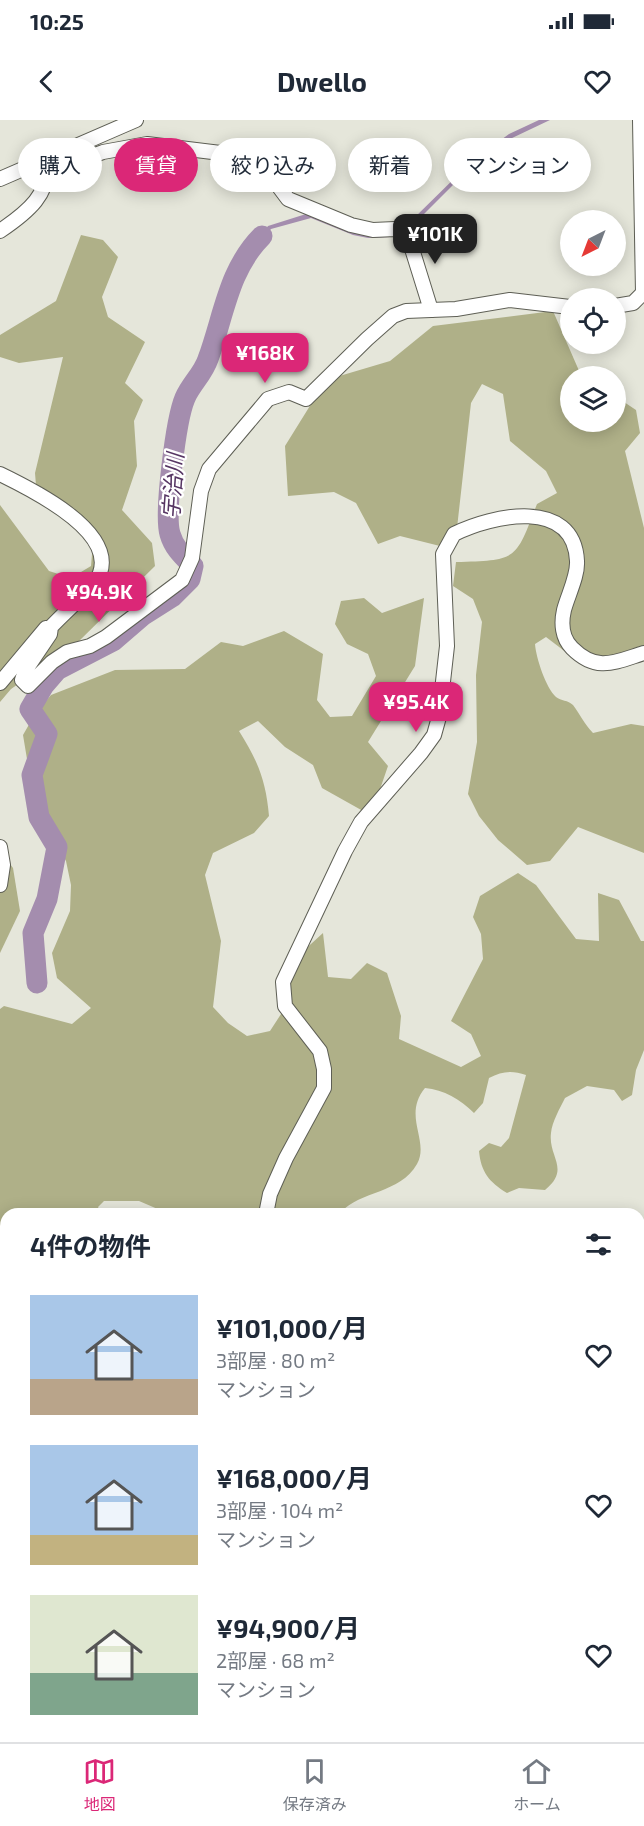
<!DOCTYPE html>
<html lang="ja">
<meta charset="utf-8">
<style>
body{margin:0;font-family:"Exo 2","Noto Sans JP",sans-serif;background:#f6f6f7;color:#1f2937;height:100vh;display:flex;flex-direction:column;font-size:22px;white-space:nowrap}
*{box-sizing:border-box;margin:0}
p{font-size:20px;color:#747a83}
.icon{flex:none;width:33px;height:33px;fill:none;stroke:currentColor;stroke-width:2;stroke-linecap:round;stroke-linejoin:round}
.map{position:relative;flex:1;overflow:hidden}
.side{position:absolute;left:0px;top:1088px;width:645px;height:536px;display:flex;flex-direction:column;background:#fff;border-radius:18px 18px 0 0;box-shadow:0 3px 15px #0003}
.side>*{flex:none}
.hud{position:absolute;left:18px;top:18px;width:609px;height:54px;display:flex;gap:12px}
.needle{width:39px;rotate:222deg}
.fabs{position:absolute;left:560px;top:90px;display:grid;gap:12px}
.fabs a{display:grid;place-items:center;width:66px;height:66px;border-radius:50%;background:#fff;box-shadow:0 3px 15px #0003;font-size:30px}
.price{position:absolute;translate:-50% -51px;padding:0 14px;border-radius:12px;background:#db2777;color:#fff;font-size:20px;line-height:39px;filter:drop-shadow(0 2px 3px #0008)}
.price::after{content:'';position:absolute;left:50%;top:36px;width:18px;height:14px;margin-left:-9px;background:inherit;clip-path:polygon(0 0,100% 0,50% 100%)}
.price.selected{background:#222;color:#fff}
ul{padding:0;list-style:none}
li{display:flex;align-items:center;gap:18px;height:150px;padding:0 30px}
li span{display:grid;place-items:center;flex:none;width:168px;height:120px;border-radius:0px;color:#555}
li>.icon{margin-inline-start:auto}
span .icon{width:72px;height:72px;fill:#fffc;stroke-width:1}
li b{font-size:26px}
h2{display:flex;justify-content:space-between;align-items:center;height:72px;padding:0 30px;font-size:26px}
.tag{padding:0 21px;border-radius:27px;background:#fff;box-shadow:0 3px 15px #0003;font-size:21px;line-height:54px}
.tag.selected{background:#db2777;color:#fff}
.status{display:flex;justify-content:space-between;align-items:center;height:42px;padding:0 30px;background:#fff;direction:ltr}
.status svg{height:16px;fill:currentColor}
header{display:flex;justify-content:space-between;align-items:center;height:78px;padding:0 30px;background:#fff;font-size:27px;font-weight:700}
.tabs{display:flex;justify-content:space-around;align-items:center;height:84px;border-top:2px solid #e0e1e3;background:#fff;font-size:16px;color:#747a83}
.tabs a{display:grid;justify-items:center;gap:3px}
.tabs .selected{color:#db2777}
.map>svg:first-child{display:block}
</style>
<div class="status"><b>10:25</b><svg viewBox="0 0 49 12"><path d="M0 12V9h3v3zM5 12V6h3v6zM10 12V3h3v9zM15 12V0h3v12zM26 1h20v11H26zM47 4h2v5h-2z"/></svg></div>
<header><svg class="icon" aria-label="back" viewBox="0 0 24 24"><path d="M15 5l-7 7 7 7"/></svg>Dwello<svg class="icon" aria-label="heart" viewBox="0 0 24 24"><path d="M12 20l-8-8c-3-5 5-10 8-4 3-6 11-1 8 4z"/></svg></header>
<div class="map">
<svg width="644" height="1622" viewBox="0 0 644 1622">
<rect width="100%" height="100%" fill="#e5e6da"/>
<g fill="#afb088">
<path d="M 81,115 L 103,120 L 118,137 L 102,177 L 108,197 L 145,222 L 125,263 L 143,280 L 134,301 L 137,346 L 122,390 L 152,423 L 155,446 L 74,526 L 11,569 L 0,582 L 0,385 L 49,451 L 71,458 L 91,446 L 93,423 L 37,378 L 35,353 L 63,237 L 19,243 L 0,237 L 0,215 L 56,181 Z"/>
<path d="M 553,191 L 580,253 L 585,256 L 570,256 L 570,302 L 615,302 L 615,276 L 636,290 L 640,313 L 625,331 L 644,408 L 644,536 L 606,541 L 567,533 L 546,517 L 535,524 C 536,538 546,568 556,577 C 561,581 568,580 573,585 C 580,594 584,604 593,613 L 631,604 L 644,606 L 644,733 L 578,707 L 550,741 L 527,745 L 498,720 L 479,696 L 468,674 L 477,622 L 476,555 L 482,502 L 473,479 L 453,466 L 456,442 C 518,440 515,441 537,384 L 557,373 L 546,351 L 510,321 L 503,274 L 482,264 L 471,283 L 457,408 L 444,427 L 400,416 L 378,424 L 356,383 L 334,372 L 288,376 L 285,326 L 326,260 L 390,241 L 433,206 Z"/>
<path d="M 364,478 L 382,493 L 424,478 L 415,546 L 368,622 L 388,646 L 378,675 L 363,691 L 322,668 L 313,645 L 285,627 L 258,601 L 239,611 C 258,641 266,661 269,696 L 254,713 L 213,733 L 205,755 L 221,821 L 213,887 L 228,903 L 247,916 L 270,911 L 283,891 L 289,844 L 323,813 L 328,857 L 351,859 L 367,843 L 387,853 L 401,896 L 399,919 L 461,947 L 481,936 L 471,914 L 451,901 L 483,839 L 481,814 L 473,797 L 480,776 L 518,753 L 536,765 L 576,819 L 599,821 L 598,773 L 619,780 L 641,821 L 644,821 L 644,930 L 636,950 L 632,975 L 622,981 L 614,970 L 587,966 L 565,978 C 560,988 552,1002 551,1013 C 548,1037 571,1049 545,1070 L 519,1068 L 507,1073 C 489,1062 481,1052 479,1031 L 489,1023 L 501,1027 L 509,1018 L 526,955 C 512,950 502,951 489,958 L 483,983 L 474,993 C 460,979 444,970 425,968 C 402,996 430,1021 417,1044 C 400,1074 361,1070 340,1093 L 167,1093 L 139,1081 L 104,1081 L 98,1087 L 101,1093 L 6,1094 L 6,1290 L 0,1289 L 0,889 L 4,886 L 72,904 L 91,888 L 57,858 L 52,833 L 70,791 L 71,765 L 66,741 L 35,687 L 23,615 L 35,594 L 51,575 L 115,550 L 185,549 L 221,522 L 243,526 L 284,511 L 323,534 L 317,580 L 330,597 L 352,596 L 376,556 L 368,534 L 347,524 L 335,504 L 341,481 Z"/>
<path d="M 0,730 L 13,748 L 20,791 L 0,833 Z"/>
<path d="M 639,1166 L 644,1168 L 644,1285 L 639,1280 Z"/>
<path d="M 644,1397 L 644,1485 L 639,1496 L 639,1401 Z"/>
<path d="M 0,1475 L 6,1480 L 6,1571 L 0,1574 Z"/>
<path d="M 644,1527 L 644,1622 L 497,1622 L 497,1617 L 639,1617 L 639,1532 Z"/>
<path d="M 0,1579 L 6,1586 L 6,1617 L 200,1617 L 197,1622 L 0,1622 Z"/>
<path d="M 350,1617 L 462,1617 L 471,1622 L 351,1622 Z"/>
</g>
<path fill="#a48dae" d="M 539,0 L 550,0 L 510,19 L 471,47 L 407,111 L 393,117 L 368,118 L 353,115 L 311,98 L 271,109 L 247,138 L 242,138 L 268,106 L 306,94 L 393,112 L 409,103 L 470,43 L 509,14 Z"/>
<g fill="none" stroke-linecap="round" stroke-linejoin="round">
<path stroke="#a48dae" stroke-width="21" d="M 37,863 L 33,813 L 47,779 L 57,727 L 39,697 L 32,655 L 47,614 L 30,589 L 44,565 L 57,550 L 113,521 L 142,496 L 172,477 L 190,459 L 193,446 C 183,436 174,428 170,414 C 164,394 176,299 185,278 C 191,264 203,254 208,239 C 224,196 228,150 262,116"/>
<defs>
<g id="minor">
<path d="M 640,0 L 643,173"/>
<path d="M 44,39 L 55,48 L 60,48 L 103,32 L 147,24 L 245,36 L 267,51 L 288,79 L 351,105 L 373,110 L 395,109 L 408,116 L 431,190"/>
<path d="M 0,59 L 136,0"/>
<path d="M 0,111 C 25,94 55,72 44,39"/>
<path d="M 615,186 L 633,183 L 644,172"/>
<path d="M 0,354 C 31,369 115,410 100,453 C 96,465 61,496 51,507 L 50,514 L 25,551 L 22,560 L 28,566 L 52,542 L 67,532 L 90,526 L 106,517 L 182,460 L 192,438 L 201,371 L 209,349 L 268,279 L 289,272 L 306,279 L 367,219 L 393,196 L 406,191 L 456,189 L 510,180 L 570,187"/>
<path d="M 0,563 L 46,508"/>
<path d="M 0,727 L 3,745 L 0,765"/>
<path d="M 266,1094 L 270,1074 L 286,1038 L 324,968 L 324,949 L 320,931 L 285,886 L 283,862 L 345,731 L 361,702 L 421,633 L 434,615 L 439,597 L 447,526 L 443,434 L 454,414 C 492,395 574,377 577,441 C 578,456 568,475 564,490 C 561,503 562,518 572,528 C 597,553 615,542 644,533"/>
<path d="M 639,1174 L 644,1175"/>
<path d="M 0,1528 L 6,1528"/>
<path d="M 0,1581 L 6,1578"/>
<path d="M 639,1613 L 644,1609"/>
<path d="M 435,1617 L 436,1622"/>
<path d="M 490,1617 L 490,1622"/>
<path d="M 627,1622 L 633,1617"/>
</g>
</defs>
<use href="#minor" stroke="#5e5f55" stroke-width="16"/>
<use href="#minor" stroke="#fff" stroke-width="14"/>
</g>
<g text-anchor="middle" stroke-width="4.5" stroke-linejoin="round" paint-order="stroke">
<g font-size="22" font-style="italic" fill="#563563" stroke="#fff">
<text transform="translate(173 366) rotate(-86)" y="8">宇治川</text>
</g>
</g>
</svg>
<div class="fabs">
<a><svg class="needle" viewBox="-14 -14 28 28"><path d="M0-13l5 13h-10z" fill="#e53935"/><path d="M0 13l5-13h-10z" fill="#747a83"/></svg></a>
<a><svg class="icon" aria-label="locate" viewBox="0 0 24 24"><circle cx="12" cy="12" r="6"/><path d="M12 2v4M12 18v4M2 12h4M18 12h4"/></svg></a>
<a><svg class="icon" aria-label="layers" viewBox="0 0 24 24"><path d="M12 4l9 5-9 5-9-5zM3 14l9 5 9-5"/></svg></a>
</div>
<b class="price selected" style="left:435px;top:145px">¥101K</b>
<b class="price" style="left:265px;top:264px">¥168K</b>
<b class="price" style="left:99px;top:503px">¥94.9K</b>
<b class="price" style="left:416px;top:613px">¥95.4K</b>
<div class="hud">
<a class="tag">購入</a>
<a class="tag selected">賃貸</a>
<a class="tag">絞り込み</a>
<a class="tag">新着</a>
<a class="tag">マンション</a>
</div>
<section class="side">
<h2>4件の物件<svg class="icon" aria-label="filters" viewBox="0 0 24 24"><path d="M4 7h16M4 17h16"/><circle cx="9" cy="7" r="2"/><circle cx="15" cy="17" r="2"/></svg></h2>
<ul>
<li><span style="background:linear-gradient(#a9c7e8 70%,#b9a48a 0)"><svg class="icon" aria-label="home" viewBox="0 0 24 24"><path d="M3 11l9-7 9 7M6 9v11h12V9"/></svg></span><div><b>¥101,000/月</b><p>3部屋 · 80 m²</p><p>マンション</p></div><svg class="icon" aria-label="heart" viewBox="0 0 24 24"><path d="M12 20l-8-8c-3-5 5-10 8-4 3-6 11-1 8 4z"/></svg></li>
<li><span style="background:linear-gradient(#a9c7e8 75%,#c2b280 0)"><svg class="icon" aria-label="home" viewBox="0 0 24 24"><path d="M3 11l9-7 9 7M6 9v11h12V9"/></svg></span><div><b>¥168,000/月</b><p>3部屋 · 104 m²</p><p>マンション</p></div><svg class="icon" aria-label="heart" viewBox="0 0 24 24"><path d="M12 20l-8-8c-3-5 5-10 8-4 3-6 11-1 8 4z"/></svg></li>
<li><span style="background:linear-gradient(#dfe7d0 65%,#7fa58c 0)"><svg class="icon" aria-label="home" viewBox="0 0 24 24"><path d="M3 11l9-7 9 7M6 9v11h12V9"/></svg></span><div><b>¥94,900/月</b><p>2部屋 · 68 m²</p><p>マンション</p></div><svg class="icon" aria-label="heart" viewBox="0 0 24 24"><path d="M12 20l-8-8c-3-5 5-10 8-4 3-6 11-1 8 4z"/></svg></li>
</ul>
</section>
</div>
<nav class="tabs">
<a class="selected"><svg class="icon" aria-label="map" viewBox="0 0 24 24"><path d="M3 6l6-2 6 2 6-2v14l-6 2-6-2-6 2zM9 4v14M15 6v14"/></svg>地図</a>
<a><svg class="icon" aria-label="saved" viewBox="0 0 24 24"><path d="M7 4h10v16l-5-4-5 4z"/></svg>保存済み</a>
<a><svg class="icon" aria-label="home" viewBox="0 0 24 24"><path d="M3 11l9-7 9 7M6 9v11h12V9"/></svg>ホーム</a>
</nav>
